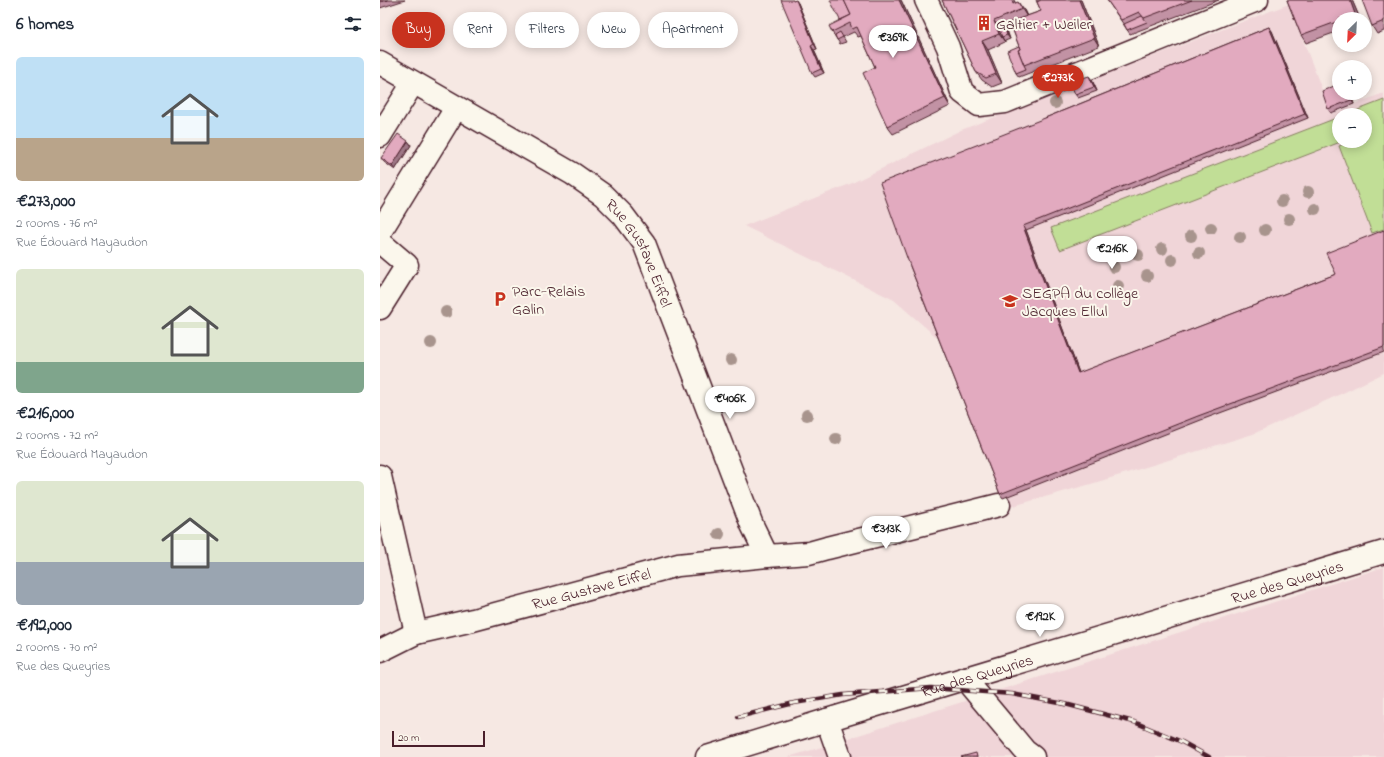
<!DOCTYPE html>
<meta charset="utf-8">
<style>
body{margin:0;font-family:"Indie Flower",sans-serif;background:#f6f6f7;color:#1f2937;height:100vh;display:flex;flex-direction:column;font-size:15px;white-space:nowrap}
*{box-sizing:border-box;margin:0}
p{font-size:13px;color:#747a83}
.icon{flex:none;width:22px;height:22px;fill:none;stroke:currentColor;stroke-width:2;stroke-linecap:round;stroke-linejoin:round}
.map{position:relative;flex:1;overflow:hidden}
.side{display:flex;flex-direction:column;background:#fff;width:380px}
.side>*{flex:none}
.top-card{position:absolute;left:12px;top:12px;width:380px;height:36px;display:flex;gap:8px}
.needle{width:26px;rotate:204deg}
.tools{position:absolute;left:952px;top:12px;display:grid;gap:8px}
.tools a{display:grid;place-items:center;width:40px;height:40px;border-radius:50%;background:#fff;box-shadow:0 2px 10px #0003;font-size:20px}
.scale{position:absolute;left:12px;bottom:10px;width:93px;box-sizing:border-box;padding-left:4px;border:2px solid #4a1f2b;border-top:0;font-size:11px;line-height:14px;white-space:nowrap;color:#4a1f2b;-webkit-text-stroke:3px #fbf7ec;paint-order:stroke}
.price{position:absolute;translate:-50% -34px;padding:0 9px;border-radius:14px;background:#fff;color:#222;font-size:13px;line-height:26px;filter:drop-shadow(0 1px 2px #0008)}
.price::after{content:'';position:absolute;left:50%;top:24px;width:12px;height:9px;margin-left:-6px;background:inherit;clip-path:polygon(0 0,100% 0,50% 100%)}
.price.on{background:#c8321e;color:#fff}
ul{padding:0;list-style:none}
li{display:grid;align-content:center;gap:8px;height:212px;padding:0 16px}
li span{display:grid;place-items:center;height:124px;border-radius:6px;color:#555}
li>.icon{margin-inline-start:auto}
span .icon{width:72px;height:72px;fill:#fffc;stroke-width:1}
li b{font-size:17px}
h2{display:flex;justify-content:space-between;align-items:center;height:48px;padding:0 16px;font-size:17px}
.chip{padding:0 14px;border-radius:18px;background:#fff;box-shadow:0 2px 10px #0003;font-size:14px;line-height:36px}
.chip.on{background:#c8321e;color:#fff}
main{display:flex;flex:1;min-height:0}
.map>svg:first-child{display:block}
</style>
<main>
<section class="side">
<h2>6 homes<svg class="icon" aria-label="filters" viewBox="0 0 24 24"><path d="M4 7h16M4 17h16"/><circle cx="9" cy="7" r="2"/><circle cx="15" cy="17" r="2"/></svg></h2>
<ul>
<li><span style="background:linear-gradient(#bfe0f5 65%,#b9a48a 0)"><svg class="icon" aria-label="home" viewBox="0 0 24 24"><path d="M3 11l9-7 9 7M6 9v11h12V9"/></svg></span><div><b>€273,000</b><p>2 rooms · 76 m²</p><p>Rue Édouard Mayaudon</p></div></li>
<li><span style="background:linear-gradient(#dfe7d0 75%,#7fa58c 0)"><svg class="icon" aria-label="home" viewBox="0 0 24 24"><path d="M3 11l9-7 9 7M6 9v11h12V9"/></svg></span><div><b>€216,000</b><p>2 rooms · 72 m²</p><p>Rue Édouard Mayaudon</p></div></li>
<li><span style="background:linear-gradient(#dfe7d0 65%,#9aa5b1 0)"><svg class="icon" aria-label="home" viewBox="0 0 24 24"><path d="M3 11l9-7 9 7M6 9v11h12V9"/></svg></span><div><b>€192,000</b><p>2 rooms · 70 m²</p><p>Rue des Queyries</p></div></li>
</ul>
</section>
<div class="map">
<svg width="1004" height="757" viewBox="0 0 1004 757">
<rect width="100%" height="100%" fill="#f6e8e3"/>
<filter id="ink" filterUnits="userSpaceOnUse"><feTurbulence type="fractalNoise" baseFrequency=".025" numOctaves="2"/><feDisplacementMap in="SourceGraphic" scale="8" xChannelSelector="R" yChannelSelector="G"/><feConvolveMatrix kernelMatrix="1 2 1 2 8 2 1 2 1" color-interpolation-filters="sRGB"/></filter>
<g filter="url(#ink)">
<g fill="#f0d5d8" fill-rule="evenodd">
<path d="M 909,4 L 951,113 L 1004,93 L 1004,373 L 965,392 L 873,434 L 711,484 L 626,508 L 560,340 L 514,300 L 364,226 L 470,184 L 581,130 ZM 959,115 L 985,115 L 985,141 L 959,141 Z"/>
<path d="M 1004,567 L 1004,757 L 408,757 L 432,750 Z"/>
</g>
<g fill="#c1de96" stroke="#867e60">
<path d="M 1004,100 L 1004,229 L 992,233 L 959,146 L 971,141 L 985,141 L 985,115 L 965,115 Z"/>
<path d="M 959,117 L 959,141 L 963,141 L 680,250 L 671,228 Z"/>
</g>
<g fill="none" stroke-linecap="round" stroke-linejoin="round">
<defs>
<g id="minor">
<path d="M 546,0 L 568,47 L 582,92 L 599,105 L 625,102 L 877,0"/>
<path id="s1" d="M 0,63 L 193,174 L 223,195 L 243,215 L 264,243 L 372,525 L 387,556 L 298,565 L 93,620 L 36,633 L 0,651"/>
<path d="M 0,136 L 33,83"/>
<path d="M 0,232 L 76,108"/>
<path d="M 0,242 L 27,265 L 0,308"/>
<path d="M 0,476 L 36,633"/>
<path d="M 387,556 L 429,553 L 447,548 L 619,505"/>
<path d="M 584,678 L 645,751 L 653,757"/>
<path d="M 447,720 L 460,757"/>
<path id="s2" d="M 327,757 L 447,720 L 1004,552"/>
</g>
</defs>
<use href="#minor" stroke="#4a1f2b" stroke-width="25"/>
<use href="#minor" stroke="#fbf7ec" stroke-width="22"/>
<defs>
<path id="rail" d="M 358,717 L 414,703 L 463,695 L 551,688 L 632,694 L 685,704 L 754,722 L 802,742 L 829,757"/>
</defs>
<use href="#rail" stroke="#4a1f2b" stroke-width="4.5"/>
<use href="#rail" stroke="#fbf7ec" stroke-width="3" stroke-dasharray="9" stroke-linecap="butt"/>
</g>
<g fill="#a8948d">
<circle cx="675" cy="103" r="6"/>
<circle cx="928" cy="192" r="6"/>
<circle cx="902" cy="201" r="6"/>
<circle cx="935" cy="209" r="6"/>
<circle cx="909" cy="219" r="6"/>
<circle cx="831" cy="228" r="6"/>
<circle cx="885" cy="230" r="6"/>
<circle cx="811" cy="236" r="6"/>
<circle cx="860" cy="237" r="6"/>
<circle cx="782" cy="249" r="6"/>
<circle cx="819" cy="253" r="6"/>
<circle cx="758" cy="255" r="6"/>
<circle cx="792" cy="260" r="6"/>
<circle cx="734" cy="267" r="6"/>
<circle cx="767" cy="276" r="6"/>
<circle cx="738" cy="286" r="6"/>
<circle cx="66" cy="312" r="6"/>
<circle cx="51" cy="343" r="6"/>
<circle cx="351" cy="360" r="6"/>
<circle cx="427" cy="415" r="6"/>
<circle cx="456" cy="439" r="6"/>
<circle cx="339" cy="534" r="6"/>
</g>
<g fill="#c292a4" stroke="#4a1f2b">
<path d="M 0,0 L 25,0 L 0,8 Z"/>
<path d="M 521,0 L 570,106 L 513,134 L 507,126 L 495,67 L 481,36 L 478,37 L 474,32 L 463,37 L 466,42 L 460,44 L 452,32 L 460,20 Z"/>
<path d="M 562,0 L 634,0 L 635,3 L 644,10 L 647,16 L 661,11 L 656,0 L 701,0 L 719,46 L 639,77 L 636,73 L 639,46 L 631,25 L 626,27 L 630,39 L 625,41 L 624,40 L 625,42 L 608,50 L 622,83 L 612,87 L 602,80 L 596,72 Z"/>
<path d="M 727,0 L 839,0 L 750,34 Z"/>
<path d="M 907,0 L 972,0 L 980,19 L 959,19 L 959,31 L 926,43 L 921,35 Z"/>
<path d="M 1004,0 L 1004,31 L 997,34 L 992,26 Z"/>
<path d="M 418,3 L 437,49 L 434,50 L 444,73 L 435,77 L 432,73 Z"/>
<path d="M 889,27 L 892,31 L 928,118 L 646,230 L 699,373 L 956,274 L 1004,230 L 1004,352 L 821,420 L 623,498 L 620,494 L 530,266 L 665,118 Z"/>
<path d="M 712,80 L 717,91 L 698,98 L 695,94 Z"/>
<path d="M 970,93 L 974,104 L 951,113 L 948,109 Z"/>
<path d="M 28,141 L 31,145 L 15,170 L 4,162 L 1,158 Z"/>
</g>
<g fill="#9e7786" stroke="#4a1f2b">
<path d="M 416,0 L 418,3 L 437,49 L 434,44 Z"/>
<path d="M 519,0 L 521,0 L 570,106 L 565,98 Z"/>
<path d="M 632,0 L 634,0 L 639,10 L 633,4 Z"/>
<path d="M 699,0 L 701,0 L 719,46 L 714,38 Z"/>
<path d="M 970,0 L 972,0 L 980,19 L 978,19 L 975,14 Z"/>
<path d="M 638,2 L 644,10 L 647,17 L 642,9 Z"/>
<path d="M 614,21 L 620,29 L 622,37 L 625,42 L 619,34 Z"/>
<path d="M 622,22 L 625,27 L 630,39 L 627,35 Z"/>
<path d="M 889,27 L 892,31 L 928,118 L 925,114 Z"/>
<path d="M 602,41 L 608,50 L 622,83 L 616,74 Z"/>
<path d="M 431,46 L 434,50 L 444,73 L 441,69 Z"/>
<path d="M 709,76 L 712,80 L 717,91 L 714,87 Z"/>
<path d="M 969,93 L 970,93 L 974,104 L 971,100 Z"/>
<path d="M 28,141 L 31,145 L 15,170 L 12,166 Z"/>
<path d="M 643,226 L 646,230 L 701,378 L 698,373 Z"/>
</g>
<g fill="#e2aabf" stroke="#4a1f2b">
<path d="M 0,0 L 8,0 L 0,2 Z"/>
<path d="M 401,0 L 413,0 L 413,1 L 416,0 L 434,44 L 431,46 L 441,69 L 432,73 Z"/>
<path d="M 450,0 L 464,0 L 471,15 L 460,20 Z"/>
<path d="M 464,0 L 519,0 L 565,98 L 507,126 L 483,73 L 495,67 L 477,27 L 472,29 L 470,23 L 452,32 L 449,26 L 471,15 Z"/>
<path d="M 562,0 L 632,0 L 633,4 L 638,2 L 642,9 L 614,21 L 619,34 L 602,41 L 616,74 L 606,78 L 596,72 Z"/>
<path d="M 661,0 L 699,0 L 714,38 L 644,65 L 638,50 L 640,49 L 630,22 L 661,11 L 657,2 Z"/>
<path d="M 727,0 L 812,0 L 764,18 L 759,12 L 741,20 Z"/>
<path d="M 907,0 L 970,0 L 975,14 L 963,19 L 959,19 L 959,21 L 921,35 Z"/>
<path d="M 982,0 L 1004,0 L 1004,21 L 992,26 Z"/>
<path d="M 762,16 L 767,22 L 747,30 L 744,24 Z"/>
<path d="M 622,22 L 627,35 L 622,37 L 617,25 Z"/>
<path d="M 889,27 L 925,114 L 643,226 L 698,373 L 956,274 L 946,253 L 1004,230 L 1004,347 L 818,416 L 620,494 L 530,266 L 500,183 L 665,118 Z"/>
<path d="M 460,32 L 463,37 L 457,40 L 455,35 Z"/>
<path d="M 639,46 L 640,49 L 638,50 L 644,65 L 646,69 L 636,73 L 627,51 Z"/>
<path d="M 709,76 L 714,87 L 695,94 L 690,82 Z"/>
<path d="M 959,84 L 959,93 L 969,93 L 971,100 L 948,109 L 942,91 Z"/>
<path d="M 18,134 L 28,141 L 12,166 L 1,158 Z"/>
<path d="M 596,753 L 597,757 L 581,757 Z"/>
</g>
</g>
<defs>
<symbol id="building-bare" viewBox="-9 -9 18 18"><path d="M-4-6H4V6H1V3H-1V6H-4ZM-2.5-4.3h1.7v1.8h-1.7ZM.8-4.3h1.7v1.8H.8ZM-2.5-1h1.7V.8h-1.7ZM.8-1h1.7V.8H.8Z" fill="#c8321e" stroke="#fbf7ec" stroke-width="2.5" paint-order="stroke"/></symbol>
<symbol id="parking-bare" viewBox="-9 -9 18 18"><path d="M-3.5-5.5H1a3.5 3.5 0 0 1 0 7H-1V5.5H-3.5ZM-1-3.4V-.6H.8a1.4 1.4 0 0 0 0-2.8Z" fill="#c8321e" stroke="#fbf7ec" stroke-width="2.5" paint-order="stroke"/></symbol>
<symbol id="school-bare" viewBox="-9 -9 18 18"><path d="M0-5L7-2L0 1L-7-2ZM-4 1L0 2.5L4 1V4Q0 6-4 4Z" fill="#c8321e" stroke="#fbf7ec" stroke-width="2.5" paint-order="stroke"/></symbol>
</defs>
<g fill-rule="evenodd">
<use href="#building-bare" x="593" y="12" width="22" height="22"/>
<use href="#parking-bare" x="109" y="288" width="22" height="22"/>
<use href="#school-bare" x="619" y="290" width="22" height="22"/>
</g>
<g text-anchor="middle" stroke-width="4" stroke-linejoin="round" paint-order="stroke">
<g font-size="16" fill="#4a1f2b" stroke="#fbf7ec" text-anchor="start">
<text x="616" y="29">Galtier + Weiler</text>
<text x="132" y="296">Parc-Relais<tspan x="132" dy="18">Galin</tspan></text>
<text x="642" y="298">SEGPA du collège<tspan x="642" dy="18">Jacques Ellul</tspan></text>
</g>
<g font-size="16" fill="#4a1f2b" stroke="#fbf7ec">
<text dy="6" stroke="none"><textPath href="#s1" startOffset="329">Rue Gustave Eiffel</textPath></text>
<text dy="6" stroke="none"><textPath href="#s2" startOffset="606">Rue des Queyries</textPath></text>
<text transform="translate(211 588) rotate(-15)" y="6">Rue Gustave Eiffel</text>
<text dy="6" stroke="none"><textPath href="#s2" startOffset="282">Rue des Queyries</textPath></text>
</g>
</g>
</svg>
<div class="tools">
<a><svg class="needle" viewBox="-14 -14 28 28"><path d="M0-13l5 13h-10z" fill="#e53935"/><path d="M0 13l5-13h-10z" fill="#747a83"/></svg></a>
<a>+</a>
<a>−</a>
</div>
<div class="scale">20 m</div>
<b class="price" style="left:513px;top:59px">€369K</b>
<b class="price on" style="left:678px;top:99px">€273K</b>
<b class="price" style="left:732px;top:270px">€216K</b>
<b class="price" style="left:350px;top:420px">€406K</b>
<b class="price" style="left:506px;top:550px">€313K</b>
<b class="price" style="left:660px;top:638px">€192K</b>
<div class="top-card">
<a class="chip on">Buy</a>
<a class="chip">Rent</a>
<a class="chip">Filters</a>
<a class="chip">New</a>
<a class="chip">Apartment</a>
</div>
</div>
</main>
